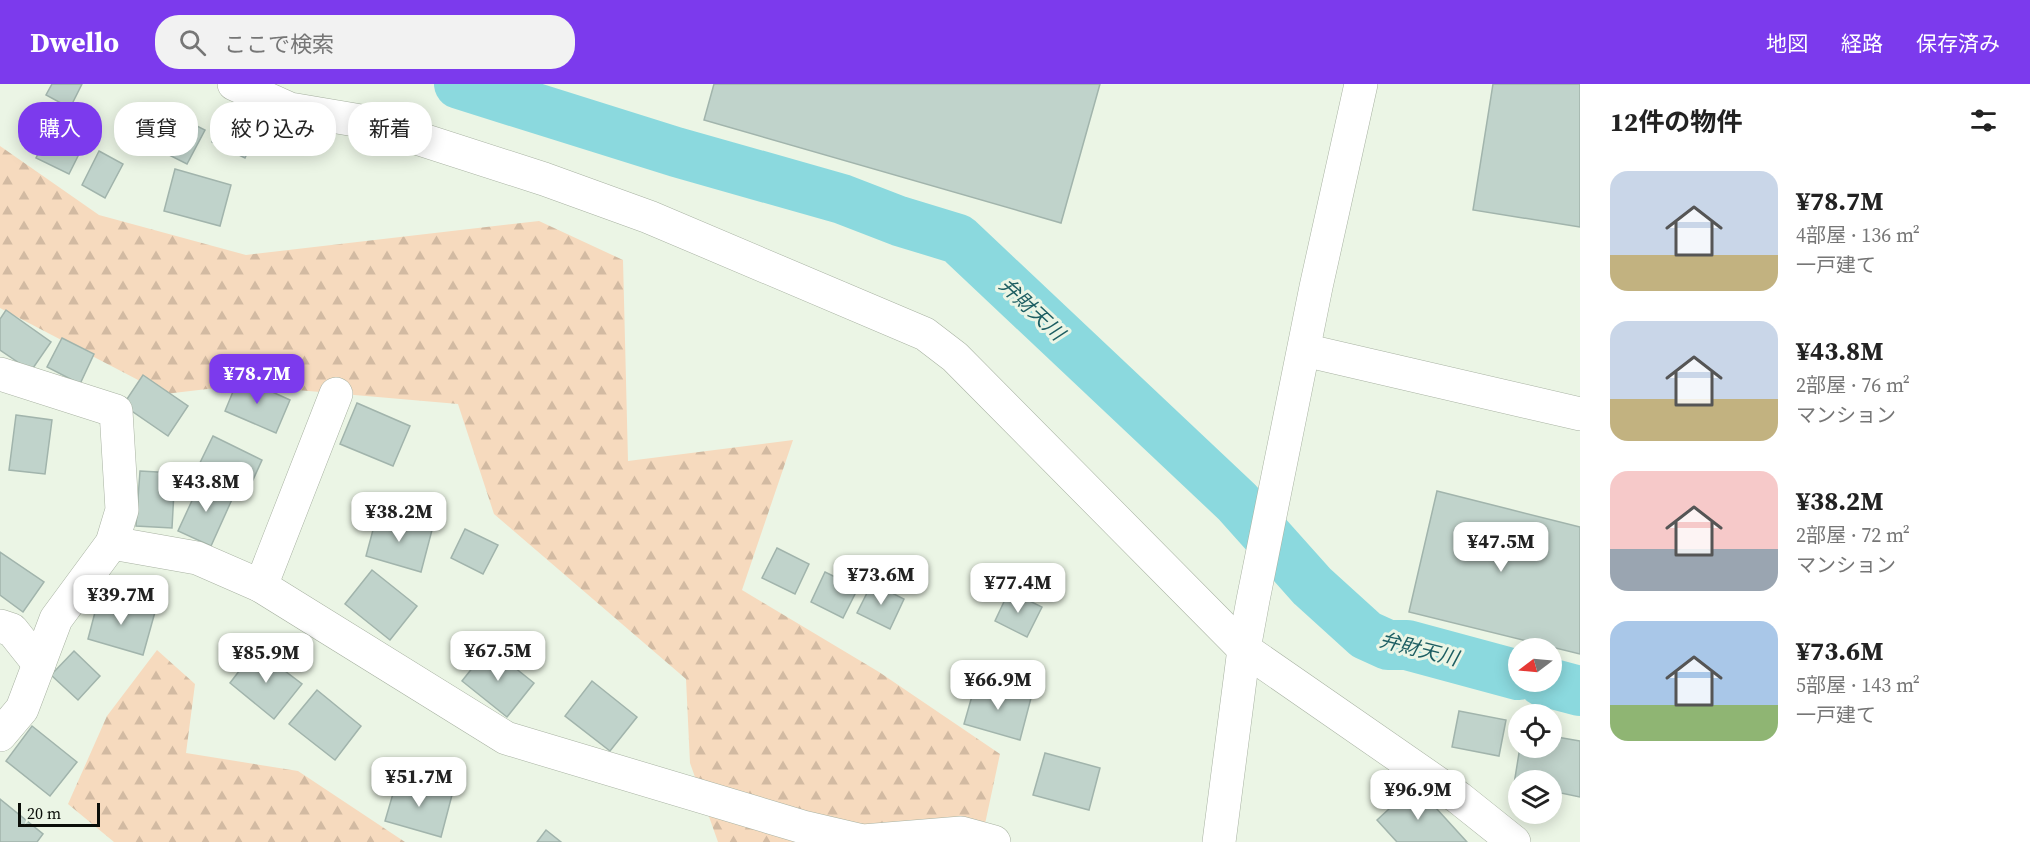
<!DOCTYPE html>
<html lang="ja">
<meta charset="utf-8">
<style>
body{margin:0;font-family:"Source Serif 4","Noto Sans JP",serif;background:#f2f2f2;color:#222;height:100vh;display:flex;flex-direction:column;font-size:22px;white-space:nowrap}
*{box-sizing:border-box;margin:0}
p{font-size:20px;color:#767676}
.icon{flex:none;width:33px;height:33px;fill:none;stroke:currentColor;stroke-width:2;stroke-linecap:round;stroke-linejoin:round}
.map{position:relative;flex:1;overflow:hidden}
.sheet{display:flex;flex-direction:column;background:#fff;width:450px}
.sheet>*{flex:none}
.hud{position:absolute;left:18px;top:18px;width:570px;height:54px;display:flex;gap:12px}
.needle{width:39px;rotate:254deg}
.fabs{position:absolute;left:1508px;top:554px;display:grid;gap:12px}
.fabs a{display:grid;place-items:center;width:54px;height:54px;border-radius:50%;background:#fff;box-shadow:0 3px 15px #0003;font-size:30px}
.scale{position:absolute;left:18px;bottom:15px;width:82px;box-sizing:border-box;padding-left:6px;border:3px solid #0b0e09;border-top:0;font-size:16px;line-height:21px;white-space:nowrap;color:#0b0e09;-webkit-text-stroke:4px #ebf5e5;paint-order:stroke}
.price{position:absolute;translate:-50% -51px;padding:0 14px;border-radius:12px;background:#fff;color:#222;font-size:20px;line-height:39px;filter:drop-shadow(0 2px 3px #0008)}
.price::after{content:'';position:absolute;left:50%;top:36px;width:18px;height:14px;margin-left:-9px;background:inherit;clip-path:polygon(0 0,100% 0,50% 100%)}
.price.current{background:#7c3aed;color:#fff}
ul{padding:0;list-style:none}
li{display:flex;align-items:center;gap:18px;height:150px;padding:0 30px}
li span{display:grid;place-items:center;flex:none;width:168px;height:120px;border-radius:18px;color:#555}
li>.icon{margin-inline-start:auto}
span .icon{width:72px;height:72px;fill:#fffc;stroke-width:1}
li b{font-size:26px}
h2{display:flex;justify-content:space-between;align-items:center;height:72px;padding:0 30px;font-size:26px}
.chip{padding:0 21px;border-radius:24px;background:#fff;box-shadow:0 3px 15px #0003;font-size:21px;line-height:54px}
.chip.current{background:#7c3aed;color:#fff}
header{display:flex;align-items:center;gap:36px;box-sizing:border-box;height:84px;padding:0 30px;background:#7c3aed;color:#fff}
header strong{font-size:28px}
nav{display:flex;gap:33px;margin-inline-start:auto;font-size:21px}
.search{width:420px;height:54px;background:#f2f2f2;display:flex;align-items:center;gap:15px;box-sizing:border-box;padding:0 21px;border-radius:24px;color:#767676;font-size:22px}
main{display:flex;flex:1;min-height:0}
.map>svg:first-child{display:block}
</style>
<header>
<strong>Dwello</strong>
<div class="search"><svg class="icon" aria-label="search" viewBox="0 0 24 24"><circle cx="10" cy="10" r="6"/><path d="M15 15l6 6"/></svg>ここで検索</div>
<nav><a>地図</a><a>経路</a><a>保存済み</a></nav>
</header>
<main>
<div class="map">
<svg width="1580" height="758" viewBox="0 0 1580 758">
<defs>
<pattern id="forest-firs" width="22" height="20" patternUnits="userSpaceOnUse" patternTransform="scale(1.5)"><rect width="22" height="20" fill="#f6dabe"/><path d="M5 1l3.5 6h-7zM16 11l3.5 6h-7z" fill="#d2baa2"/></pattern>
</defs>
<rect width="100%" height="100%" fill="#ebf5e5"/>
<g fill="url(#forest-firs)">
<path d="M 0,62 L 99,131 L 246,171 L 539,137 L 623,176 L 628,377 L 793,356 L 742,506 L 879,588 L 1000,670 L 985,740 L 931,758 L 718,758 L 690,679 L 686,595 L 494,430 L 458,320 L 241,301 L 165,310 L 0,224 Z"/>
<path d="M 157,566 L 195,600 L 186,669 L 298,687 L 405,758 L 114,758 L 68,720 L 107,632 Z"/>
</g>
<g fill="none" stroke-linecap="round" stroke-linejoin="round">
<g stroke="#8bd9de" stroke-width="50">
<path d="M 459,0 L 676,68 L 842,115 L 899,137 L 958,155 L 1237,418 L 1312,502 L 1366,551 L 1388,561 L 1407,561 L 1518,591"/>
<path d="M 1542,597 L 1580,607"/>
</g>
</g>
<g fill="#c0d3cb" stroke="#a1b4ac" stroke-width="1.5">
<path d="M 52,0 L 82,0 L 70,24 L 46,11 Z"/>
<path d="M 714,0 L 1100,0 L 1061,139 L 704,36 Z"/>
<path d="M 1493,0 L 1580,0 L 1580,143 L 1473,126 Z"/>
<path d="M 227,28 L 259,44 L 245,74 L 212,58 Z"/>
<path d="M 181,34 L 205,46 L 187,80 L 163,68 Z"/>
<path d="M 51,44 L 84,60 L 69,90 L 36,74 Z"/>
<path d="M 99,67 L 123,80 L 105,114 L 82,101 Z"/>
<path d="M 175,85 L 231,101 L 220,142 L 164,127 Z"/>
<path d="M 6,226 L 51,258 L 31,287 L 0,266 L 0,235 Z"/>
<path d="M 62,254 L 94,270 L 80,300 L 47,283 Z"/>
<path d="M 143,291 L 188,322 L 168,352 L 123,321 Z"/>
<path d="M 239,293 L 290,316 L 276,349 L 225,327 Z"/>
<path d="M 357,319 L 410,342 L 393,382 L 340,360 Z"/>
<path d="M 16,331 L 52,336 L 45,390 L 9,386 Z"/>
<path d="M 213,352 L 262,376 L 247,409 L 197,385 Z"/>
<path d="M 140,387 L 175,389 L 172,444 L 136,442 Z"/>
<path d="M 201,397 L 234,411 L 211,462 L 178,447 Z"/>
<path d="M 1437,407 L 1580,443 L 1580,570 L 1409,528 Z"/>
<path d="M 377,431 L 432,446 L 421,488 L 366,472 Z"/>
<path d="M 465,445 L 498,461 L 483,490 L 451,474 Z"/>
<path d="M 777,464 L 809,480 L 795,510 L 762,494 Z"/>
<path d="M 0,468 L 44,498 L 23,528 L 0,511 Z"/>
<path d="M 372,486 L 417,522 L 390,556 L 345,520 Z"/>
<path d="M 825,488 L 858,504 L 843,534 L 811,518 Z"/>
<path d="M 872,499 L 904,515 L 890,545 L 857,529 Z"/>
<path d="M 1009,507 L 1042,523 L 1027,553 L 995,537 Z"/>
<path d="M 99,513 L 155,528 L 143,571 L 88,555 Z"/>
<path d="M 489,563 L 534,599 L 507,633 L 462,597 Z"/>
<path d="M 256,565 L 302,600 L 274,635 L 230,599 Z"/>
<path d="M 74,567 L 100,592 L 78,616 L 51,591 Z"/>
<path d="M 592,597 L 637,633 L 610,667 L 565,632 Z"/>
<path d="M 976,598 L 1031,614 L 1020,656 L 964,640 Z"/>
<path d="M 317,606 L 361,642 L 335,676 L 289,640 Z"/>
<path d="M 1459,627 L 1506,636 L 1499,672 L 1452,663 Z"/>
<path d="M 32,642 L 77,678 L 50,712 L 6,677 Z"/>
<path d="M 1551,652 L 1580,657 L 1580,713 L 1551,707 L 1551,696 L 1518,696 L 1518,700 L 1514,700 L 1520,663 L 1551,663 Z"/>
<path d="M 1045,669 L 1100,684 L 1089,726 L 1033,711 Z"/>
<path d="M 397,696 L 452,711 L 441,753 L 385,737 Z"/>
<path d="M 1415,701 L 1467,758 L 1397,758 L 1377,736 Z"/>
<path d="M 0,715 L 43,750 L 37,758 L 0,758 Z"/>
<path d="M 546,746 L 561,758 L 537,758 Z"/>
</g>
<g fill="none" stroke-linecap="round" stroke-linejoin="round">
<defs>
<g id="minor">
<path d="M 234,0 L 290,25 L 367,38 L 544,95 L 649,133 L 925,250 L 955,273 L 1244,565 L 1459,714 L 1514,758"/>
<path d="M 1304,266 L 1580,330"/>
<path d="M 0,290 L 116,327 L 122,426 L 112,459 L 56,535 L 22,625 L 0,651"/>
<path d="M 112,459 L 197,474 L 261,502 L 506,654 L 803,743 L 863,757 L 961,749 L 994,758"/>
<path d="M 261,502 L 336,310"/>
<path d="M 0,542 L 12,546 L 39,580"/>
<path d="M 1219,758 L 1244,565 L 1253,516 L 1316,203 L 1361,0"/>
</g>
</defs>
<use href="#minor" stroke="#a8b2a2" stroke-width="34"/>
<use href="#minor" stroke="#fff" stroke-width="33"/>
</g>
<g text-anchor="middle" stroke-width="6" stroke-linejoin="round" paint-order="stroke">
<g font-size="20" font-style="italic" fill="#1d5e62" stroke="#ebf5e5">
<text transform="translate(1032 225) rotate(43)" y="7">弁財天川</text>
<text transform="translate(1419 565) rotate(14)" y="7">弁財天川</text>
</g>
</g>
</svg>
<div class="fabs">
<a><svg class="needle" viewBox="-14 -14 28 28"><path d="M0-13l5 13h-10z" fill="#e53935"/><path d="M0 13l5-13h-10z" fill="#767676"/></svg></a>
<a><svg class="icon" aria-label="locate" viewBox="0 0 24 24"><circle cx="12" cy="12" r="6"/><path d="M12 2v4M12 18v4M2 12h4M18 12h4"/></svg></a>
<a><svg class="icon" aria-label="layers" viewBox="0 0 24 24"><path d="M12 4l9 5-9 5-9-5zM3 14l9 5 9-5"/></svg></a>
</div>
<div class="scale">20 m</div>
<b class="price current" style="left:257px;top:321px">¥78.7M</b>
<b class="price" style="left:206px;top:429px">¥43.8M</b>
<b class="price" style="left:399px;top:459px">¥38.2M</b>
<b class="price" style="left:1501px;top:489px">¥47.5M</b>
<b class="price" style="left:881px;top:522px">¥73.6M</b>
<b class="price" style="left:1018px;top:530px">¥77.4M</b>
<b class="price" style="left:121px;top:542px">¥39.7M</b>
<b class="price" style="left:498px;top:598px">¥67.5M</b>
<b class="price" style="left:266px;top:600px">¥85.9M</b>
<b class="price" style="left:998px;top:627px">¥66.9M</b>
<b class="price" style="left:419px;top:724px">¥51.7M</b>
<b class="price" style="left:1418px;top:737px">¥96.9M</b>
<div class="hud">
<a class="chip current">購入</a>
<a class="chip">賃貸</a>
<a class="chip">絞り込み</a>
<a class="chip">新着</a>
</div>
</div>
<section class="sheet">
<h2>12件の物件<svg class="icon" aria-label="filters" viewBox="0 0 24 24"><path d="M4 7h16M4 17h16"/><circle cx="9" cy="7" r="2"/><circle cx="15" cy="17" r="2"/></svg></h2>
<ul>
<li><span style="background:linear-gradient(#c9d6e8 70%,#c2b280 0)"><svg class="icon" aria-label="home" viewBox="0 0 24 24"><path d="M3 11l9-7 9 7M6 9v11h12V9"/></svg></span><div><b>¥78.7M</b><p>4部屋 · 136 m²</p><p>一戸建て</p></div></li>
<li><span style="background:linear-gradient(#c9d6e8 65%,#c2b280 0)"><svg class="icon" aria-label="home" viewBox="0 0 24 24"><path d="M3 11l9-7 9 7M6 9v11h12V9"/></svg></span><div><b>¥43.8M</b><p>2部屋 · 76 m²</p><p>マンション</p></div></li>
<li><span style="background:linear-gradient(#f6c9c9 65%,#9aa5b1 0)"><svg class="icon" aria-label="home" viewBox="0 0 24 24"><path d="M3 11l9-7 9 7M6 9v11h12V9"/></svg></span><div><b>¥38.2M</b><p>2部屋 · 72 m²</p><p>マンション</p></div></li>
<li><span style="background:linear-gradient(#a9c7e8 70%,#8fb573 0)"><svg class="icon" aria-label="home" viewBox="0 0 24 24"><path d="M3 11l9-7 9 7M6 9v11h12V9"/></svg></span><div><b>¥73.6M</b><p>5部屋 · 143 m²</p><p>一戸建て</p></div></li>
</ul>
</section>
</main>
